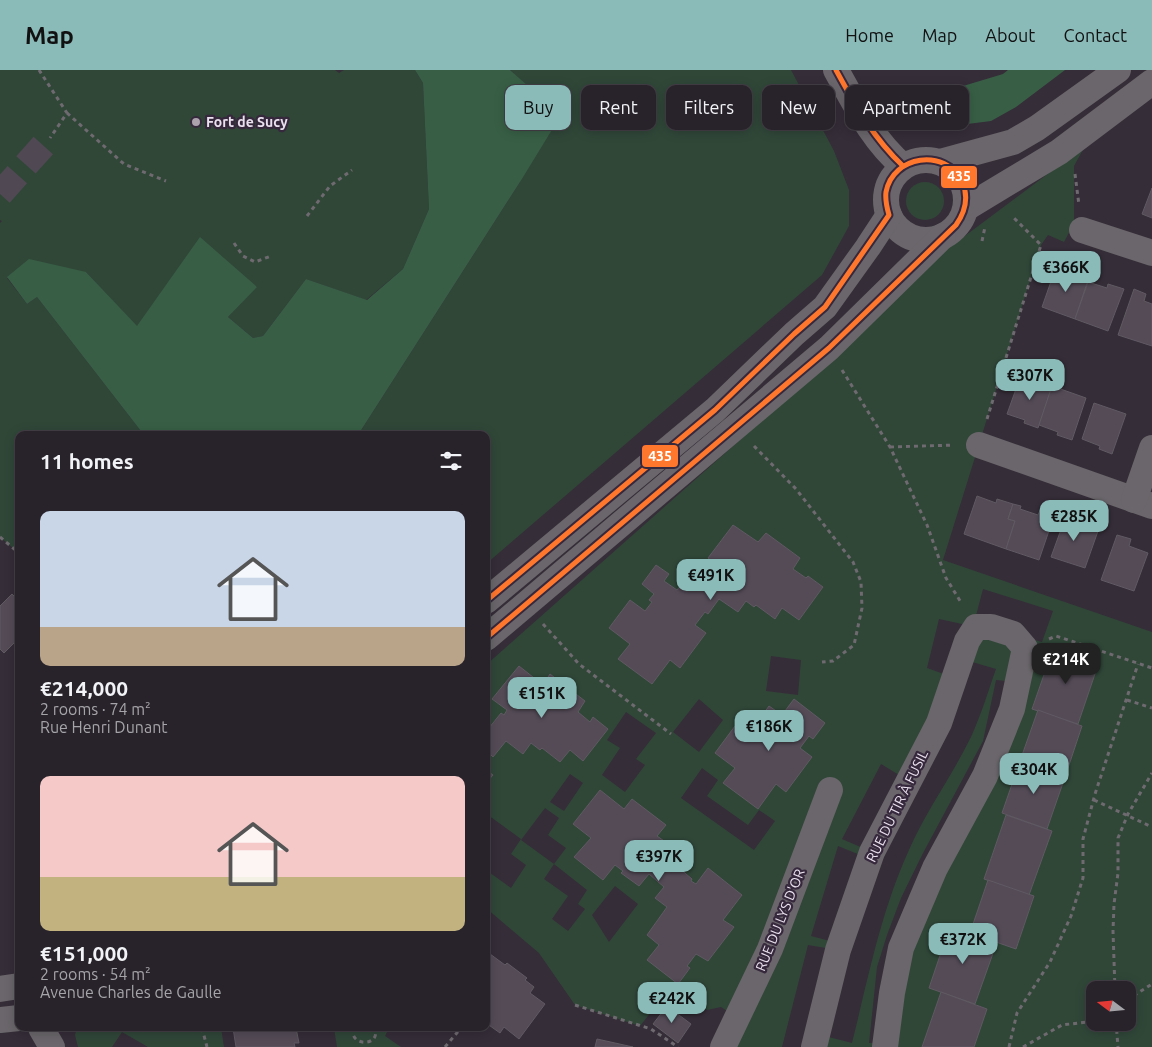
<!DOCTYPE html>
<meta charset="utf-8">
<style>
body{margin:0;font-family:Ubuntu,sans-serif;background:#302a32;color:#f1f3f6;height:100vh;display:flex;flex-direction:column;font-size:19px;white-space:nowrap}
*{box-sizing:border-box;margin:0}
p{font-size:16px;color:#a5a4a8}
.icon{flex:none;width:28px;height:28px;fill:none;stroke:currentColor;stroke-width:2;stroke-linecap:round;stroke-linejoin:round}
.map{position:relative;flex:1;overflow:hidden}
.sheet{position:absolute;left:15px;top:361px;width:475px;height:600px;display:flex;flex-direction:column;background:#28222a;border-radius:10px;box-shadow:0 2px 12px #0003,0 0 0 1px #443f47}
.sheet>*{flex:none}
.hud{position:absolute;left:505px;top:15px;width:475px;height:45px;display:flex;gap:10px}
.needle{width:32px;rotate:286deg}
.controls{position:absolute;left:1086px;top:911px;display:grid;gap:10px}
.controls a{display:grid;place-items:center;width:50px;height:50px;border-radius:10px;background:#28222a;box-shadow:0 2px 12px #0003,0 0 0 1px #443f47;font-size:25px}
.price{position:absolute;translate:-50% -42px;padding:0 11px;border-radius:10px;background:#8bbbb9;color:#111;font-size:16px;line-height:32px;filter:drop-shadow(0 1px 2px #0008)}
.price::after{content:'';position:absolute;left:50%;top:30px;width:15px;height:11px;margin-left:-8px;background:inherit;clip-path:polygon(0 0,100% 0,50% 100%)}
.price.current{background:#222;color:#fff}
ul{padding:0;list-style:none}
li{display:grid;align-content:center;gap:10px;height:265px;padding:0 25px}
li span{display:grid;place-items:center;height:155px;border-radius:10px;color:#555}
li>.icon{margin-inline-start:auto}
span .icon{width:90px;height:90px;fill:#fffc;stroke-width:1}
li b{font-size:21px}
h2{display:flex;justify-content:space-between;align-items:center;height:60px;padding:0 25px;font-size:21px}
.chip{padding:0 18px;border-radius:10px;background:#28222a;box-shadow:0 2px 12px #0003,0 0 0 1px #443f47;font-size:18px;line-height:45px}
.chip.current{background:#8bbbb9;color:#111}
header{display:flex;align-items:center;gap:30px;box-sizing:border-box;height:70px;padding:0 25px;background:#8bbbb9;color:#111}
header strong{font-size:24px}
nav{display:flex;gap:28px;margin-inline-start:auto;font-size:18px}
.map>svg:first-child{display:block}
</style>
<header>
<strong>Map</strong>
<nav><a>Home</a><a>Map</a><a>About</a><a>Contact</a></nav>
</header>
<div class="map">
<svg width="1152" height="977" viewBox="0 0 1152 977">
<rect width="100%" height="100%" fill="#352d38"/>
<g fill="#304738" fill-rule="evenodd">
<path d="M 0,0 L 335,0 L 339,3 L 344,0 L 415,0 L 423,13 L 429,139 L 403,199 L 366,230 L 306,209 L 263,266 L 253,268 L 228,247 L 257,216 L 137,257 L 86,202 L 7,208 L 27,234 L 37,227 L 144,365 L 19,365 L 19,483 L 0,467 L 0,153 L 2,151 L 0,150 Z"/>
<path d="M 510,0 L 791,0 L 834,81 L 849,120 L 849,156 L 822,205 L 486,494 L 486,365 L 358,365 L 520,112 L 531,19 Z"/>
<path d="M 1085,76 L 1074,96 L 1074,153 L 1064,172 L 1048,165 L 1041,175 L 943,490 L 1152,562 L 1152,977 L 974,977 L 987,939 L 975,934 L 997,872 L 1016,878 L 1034,827 L 1029,825 L 1051,761 L 1047,759 L 1082,656 L 1078,654 L 1099,592 L 1054,577 L 1032,638 L 1038,640 L 1002,743 L 1006,745 L 984,809 L 988,810 L 970,863 L 950,857 L 929,918 L 941,922 L 922,977 L 814,977 L 817,964 L 852,973 C 868,909 881,841 909,780 C 926,741 952,706 971,667 C 981,645 988,622 996,599 L 962,589 L 967,571 L 976,557 L 939,549 L 927,598 L 955,608 L 939,653 L 870,789 L 838,776 L 811,866 L 841,874 L 838,880 L 808,875 L 782,977 L 733,977 L 744,952 L 721,937 L 707,940 L 674,918 L 659,932 L 640,956 L 575,935 L 539,883 L 486,838 L 486,800 L 511,818 L 526,795 L 511,784 L 521,769 L 488,745 L 486,747 L 486,713 L 493,705 L 486,700 L 486,688 L 490,684 L 493,686 L 506,671 L 523,684 L 531,673 L 540,680 L 542,678 L 560,692 L 570,680 L 583,690 L 608,659 L 593,648 L 590,652 L 578,642 L 585,631 L 550,605 L 543,615 L 519,596 L 493,629 L 507,640 L 504,645 L 501,643 L 489,658 L 486,656 L 486,595 L 749,362 L 833,285 L 926,195 ZM 733,455 L 758,472 L 766,463 L 800,488 L 793,499 L 806,508 L 808,506 L 823,517 L 799,550 L 782,538 L 775,549 L 756,535 L 754,537 L 746,531 L 738,542 L 719,529 L 708,544 L 705,542 L 695,555 L 706,563 L 680,598 L 670,590 L 652,614 L 619,589 L 630,574 L 609,558 L 630,530 L 645,541 L 652,532 L 650,530 L 654,524 L 642,514 L 656,495 L 669,504 L 664,511 L 677,520 L 688,506 L 706,519 L 717,504 L 719,505 L 723,500 L 708,488 ZM 983,519 L 1053,541 L 1042,572 L 974,553 ZM 771,586 L 801,590 L 798,625 L 766,621 ZM 996,610 L 1017,612 L 1012,639 L 985,706 L 935,798 L 901,878 L 892,923 L 886,973 L 869,973 L 877,897 L 887,865 L 901,828 L 922,785 L 983,671 ZM 699,629 L 723,650 L 699,682 L 673,662 ZM 626,642 L 656,663 L 636,689 L 645,695 L 625,722 L 602,705 L 620,678 L 607,670 ZM 881,694 L 909,711 L 872,782 L 842,769 ZM 702,698 L 718,710 L 707,726 L 748,755 L 759,740 L 775,751 L 754,780 L 681,728 ZM 570,704 L 583,713 L 564,741 L 550,732 ZM 600,720 L 624,739 L 632,729 L 665,755 L 657,766 L 670,775 L 673,772 L 688,783 L 678,797 L 692,808 L 691,811 L 696,814 L 708,798 L 742,825 L 723,850 L 733,858 L 708,891 L 697,883 L 687,896 L 690,899 L 678,913 L 648,890 L 659,875 L 647,865 L 667,837 L 655,828 L 664,817 L 649,804 L 639,816 L 621,803 L 623,801 L 615,795 L 602,809 L 574,787 L 591,768 L 573,754 ZM 545,738 L 559,748 L 548,765 L 566,778 L 554,794 L 521,770 ZM 554,794 L 587,820 L 578,834 L 585,839 L 568,861 L 552,849 L 568,826 L 544,809 ZM 615,816 L 638,834 L 609,872 L 592,845 ZM 1095,920 L 1128,920 L 1128,952 L 1095,952 Z"/>
<circle cx="925" cy="131" r="19"/>
<path d="M 77,958 L 221,958 L 224,977 L 148,977 L 122,962 L 112,977 L 78,977 L 75,965 Z"/>
<path d="M 334,958 L 389,958 L 385,966 L 401,977 L 337,977 Z"/>
</g>
<g fill="#385f46">
<path d="M 415,0 L 510,0 L 561,45 L 520,112 L 358,365 L 144,365 L 37,227 L 27,234 L 7,207 L 29,189 L 86,202 L 137,256 L 200,167 L 257,217 L 228,247 L 253,268 L 263,266 L 306,209 L 367,230 L 403,199 L 429,139 L 423,13 Z"/>
<path d="M 1008,0 L 1065,0 L 1016,37 L 991,51 L 920,60 L 890,38 L 1003,4 Z"/>
</g>
<g fill="#544b57" stroke="#605a63">
<path d="M 1152,118 L 1152,148 L 1142,144 Z"/>
<path d="M 1055,200 L 1074,206 L 1076,200 L 1090,204 L 1075,249 L 1042,237 Z"/>
<path d="M 1088,212 L 1107,218 L 1108,214 L 1124,219 L 1108,261 L 1075,249 Z"/>
<path d="M 1134,219 L 1146,224 L 1144,231 L 1152,234 L 1152,276 L 1118,265 Z"/>
<path d="M 1021,305 L 1052,316 L 1038,358 L 1024,353 L 1025,350 L 1007,344 Z"/>
<path d="M 1052,316 L 1086,328 L 1072,370 L 1057,365 L 1058,362 L 1039,355 Z"/>
<path d="M 1094,333 L 1126,344 L 1112,384 L 1099,379 L 1100,376 L 1082,369 Z"/>
<path d="M 977,426 L 996,433 L 997,429 L 1013,434 L 1008,449 L 1015,451 L 1006,479 L 964,464 Z"/>
<path d="M 1013,434 L 1021,436 L 1020,439 L 1038,445 L 1041,438 L 1055,443 L 1039,490 L 1006,479 L 1015,451 L 1008,449 Z"/>
<path d="M 1067,443 L 1080,448 L 1078,454 L 1098,461 L 1085,498 L 1051,487 Z"/>
<path d="M 1080,448 L 1100,455 L 1098,461 L 1078,454 Z"/>
<path d="M 733,455 L 758,472 L 766,463 L 800,488 L 793,499 L 806,508 L 808,506 L 823,517 L 799,550 L 782,538 L 775,549 L 756,535 L 754,537 L 746,531 L 738,542 L 719,529 L 708,544 L 705,542 L 695,555 L 706,563 L 680,598 L 670,590 L 652,614 L 618,589 L 630,574 L 609,558 L 630,530 L 645,541 L 652,532 L 649,530 L 654,524 L 642,514 L 656,495 L 669,504 L 664,511 L 677,520 L 688,506 L 706,519 L 718,504 L 719,505 L 723,500 L 708,488 Z"/>
<path d="M 1117,465 L 1131,469 L 1129,476 L 1148,483 L 1134,521 L 1101,510 Z"/>
<path d="M 12,524 L 19,531 L 19,568 L 4,583 L 0,579 L 0,536 Z"/>
<path d="M 1054,576 L 1099,592 L 1078,654 L 1032,639 Z"/>
<path d="M 519,596 L 543,615 L 550,604 L 585,631 L 578,642 L 590,652 L 593,647 L 608,659 L 583,691 L 570,680 L 560,692 L 542,678 L 540,680 L 531,673 L 523,684 L 506,671 L 493,687 L 490,684 L 486,688 L 486,656 L 489,658 L 501,643 L 504,645 L 507,640 L 492,629 Z"/>
<path d="M 794,629 L 825,653 L 813,669 L 809,666 L 800,678 L 812,687 L 786,722 L 776,714 L 758,739 L 723,713 L 735,698 L 715,683 L 735,656 L 750,667 L 756,659 L 754,657 L 769,636 L 782,645 Z"/>
<path d="M 1038,640 L 1082,656 L 1065,707 L 1020,691 Z"/>
<path d="M 1020,691 L 1065,707 L 1047,759 L 1002,743 Z"/>
<path d="M 486,700 L 493,705 L 486,713 Z"/>
<path d="M 600,720 L 624,739 L 632,729 L 666,755 L 657,766 L 670,775 L 672,772 L 688,784 L 678,797 L 692,809 L 691,811 L 696,814 L 708,798 L 742,825 L 723,850 L 734,857 L 708,891 L 696,884 L 687,896 L 690,898 L 678,914 L 647,890 L 659,875 L 647,865 L 667,837 L 655,828 L 664,817 L 649,804 L 639,816 L 621,803 L 623,801 L 615,795 L 603,810 L 574,787 L 591,768 L 573,754 Z"/>
<path d="M 1006,745 L 1052,761 L 1029,825 L 984,809 Z"/>
<path d="M 988,810 L 1034,826 L 1016,879 L 970,863 Z"/>
<path d="M 950,856 L 997,872 L 975,934 L 929,918 Z"/>
<path d="M 486,881 L 505,895 L 507,893 L 527,908 L 525,910 L 534,917 L 530,923 L 545,934 L 519,969 L 504,957 L 500,963 L 486,953 Z"/>
<path d="M 941,922 L 987,939 L 974,977 L 922,977 Z"/>
<path d="M 667,936 L 691,954 L 678,973 L 653,954 Z"/>
<path d="M 233,958 L 296,958 L 299,973 L 294,973 L 295,977 L 236,977 Z"/>
<path d="M 597,969 L 633,977 L 595,977 Z"/>
</g>
<g fill="none" stroke-linecap="round" stroke-linejoin="round">
<path stroke="#504853" stroke-width="26" stroke-dasharray="26 13" stroke-linecap="butt" d="M 0,124 L 50,68"/>
<g stroke="#6e6a70" stroke-width="3" stroke-dasharray="4 4" stroke-linecap="butt">
<path d="M 39,0 L 67,43 L 50,68"/>
<path d="M 67,43 L 124,94 L 166,111"/>
<path d="M 1075,104 L 1079,135"/>
<path d="M 307,146 L 330,116 L 352,100"/>
<path d="M 982,171 L 985,157"/>
<path d="M 234,173 L 243,186 L 255,192 L 271,186"/>
<path d="M 842,300 L 890,377 L 927,455 L 946,508 L 962,534"/>
<path d="M 987,349 L 1041,175 L 1012,146"/>
<path d="M 754,376 L 796,419 L 853,492 L 861,512 L 862,538 L 854,575 L 833,591 L 822,592"/>
<path d="M 890,377 L 954,375"/>
<path d="M 0,467 L 19,483"/>
<path d="M 543,554 L 579,594 L 671,664"/>
<path d="M 1049,569 L 1056,566 L 1152,598"/>
<path d="M 1127,630 L 1152,638"/>
<path d="M 1094,730 L 1152,757"/>
<path d="M 1115,920 L 1113,861 L 1114,834 L 1118,803 L 1118,768 L 1128,744 L 1152,703"/>
<path d="M 1128,931 L 1130,928 L 1152,914"/>
<path d="M 575,935 L 651,959 L 678,977"/>
<path d="M 1116,952 L 1118,977"/>
<path d="M 202,958 L 207,977"/>
<path d="M 353,958 C 349,977 381,977 375,958"/>
<path d="M 445,977 L 461,958"/>
<path d="M 1009,977 L 1017,943 L 1050,892 L 1071,846 L 1083,808 L 1083,769 L 1095,724 L 1138,594"/>
<path d="M 1023,977 L 1062,955 L 1095,951"/>
</g>
<g stroke="#6a666b" stroke-width="26">
<path d="M 836,0 C 855,34 873,71 903,96"/>
<circle cx="926" cy="130" r="40"/>
<path d="M 940,92 L 1013,72 L 1037,58 L 1118,0"/>
<path d="M 966,138 L 1059,82 L 1152,12"/>
<path d="M 1082,160 L 1152,183"/>
<path d="M 979,375 L 1152,436"/>
<path d="M 1134,430 L 1152,378"/>
<path d="M 486,531 L 715,340 L 794,264 L 825,237 L 868,177 L 889,145"/>
<path d="M 486,568 L 829,278 L 943,166"/>
<path d="M 0,919 L 19,916"/>
<path d="M 0,950 L 19,948"/>
<path d="M 41,958 L 52,977"/>
<path d="M 723,977 L 770,879 L 830,720"/>
<path d="M 814,977 L 838,880 L 872,782 L 939,653 L 967,571 L 976,557 L 991,557 L 1013,564 L 1025,578 L 1012,639 L 985,706 L 935,798 L 901,878 L 892,923 L 885,977"/>
</g>
<defs>
<g id="bus-1">
<path d="M 836,0 C 855,35 874,69 903,96"/>
<path d="M 486,531 L 715,340 L 794,264 L 825,237 L 889,145 C 887,138 885,130 886,122 C 893,85 945,78 962,111 C 969,127 966,141 956,155 L 829,278 L 486,568"/>
</g>
</defs>
<use href="#bus-1" stroke="#36283d" stroke-width="9"/>
<use href="#bus-1" stroke="#ff772d" stroke-width="5"/>
</g>
<circle fill="#aba2ae" stroke="#36283d" stroke-width="2" cx="196" cy="52" r="5"/>
<g text-anchor="middle" stroke-width="4.5" stroke-linejoin="round" paint-order="stroke">
<g font-size="14" font-weight="bold" fill="#eae1ee" stroke="#36283d" text-anchor="start">
<text x="206" y="57">Fort de Sucy</text>
</g>
<g font-size="14" fill="#eae1ee" stroke="#36283d">
<text transform="translate(897 736) rotate(-64)" y="5">RUE DU TIR À FUSIL</text>
<text transform="translate(780 850) rotate(-68)" y="5">RUE DU LYS D'OR</text>
</g>
</g>
<g stroke="#36283d" stroke-width="2">
<rect x="940" y="95" width="38" height="24" rx="5" fill="#ff772d"/>
<rect x="641" y="374" width="38" height="24" rx="5" fill="#ff772d"/>
</g>
<g font-size="14" text-anchor="middle" font-weight="bold" fill="#fff">
<text x="959" y="111">435</text>
<text x="660" y="391">435</text>
</g>
</svg>
<div class="controls">
<a><svg class="needle" viewBox="-14 -14 28 28"><path d="M0-13l5 13h-10z" fill="#e53935"/><path d="M0 13l5-13h-10z" fill="#a5a4a8"/></svg></a>
</div>
<b class="price" style="left:1066px;top:223px">€366K</b>
<b class="price" style="left:1030px;top:331px">€307K</b>
<b class="price" style="left:1074px;top:472px">€285K</b>
<b class="price" style="left:711px;top:531px">€491K</b>
<b class="price current" style="left:1066px;top:615px">€214K</b>
<b class="price" style="left:542px;top:649px">€151K</b>
<b class="price" style="left:769px;top:682px">€186K</b>
<b class="price" style="left:1034px;top:725px">€304K</b>
<b class="price" style="left:659px;top:812px">€397K</b>
<b class="price" style="left:963px;top:895px">€372K</b>
<b class="price" style="left:672px;top:954px">€242K</b>
<div class="hud">
<a class="chip current">Buy</a>
<a class="chip">Rent</a>
<a class="chip">Filters</a>
<a class="chip">New</a>
<a class="chip">Apartment</a>
</div>
<section class="sheet">
<h2>11 homes<svg class="icon" aria-label="filters" viewBox="0 0 24 24"><path d="M4 7h16M4 17h16"/><circle cx="9" cy="7" r="2"/><circle cx="15" cy="17" r="2"/></svg></h2>
<ul>
<li><span style="background:linear-gradient(#c9d6e8 75%,#b9a48a 0)"><svg class="icon" aria-label="home" viewBox="0 0 24 24"><path d="M3 11l9-7 9 7M6 9v11h12V9"/></svg></span><div><b>€214,000</b><p>2 rooms · 74 m²</p><p>Rue Henri Dunant</p></div></li>
<li><span style="background:linear-gradient(#f6c9c9 65%,#c2b280 0)"><svg class="icon" aria-label="home" viewBox="0 0 24 24"><path d="M3 11l9-7 9 7M6 9v11h12V9"/></svg></span><div><b>€151,000</b><p>2 rooms · 54 m²</p><p>Avenue Charles de Gaulle</p></div></li>
</ul>
</section>
</div>
